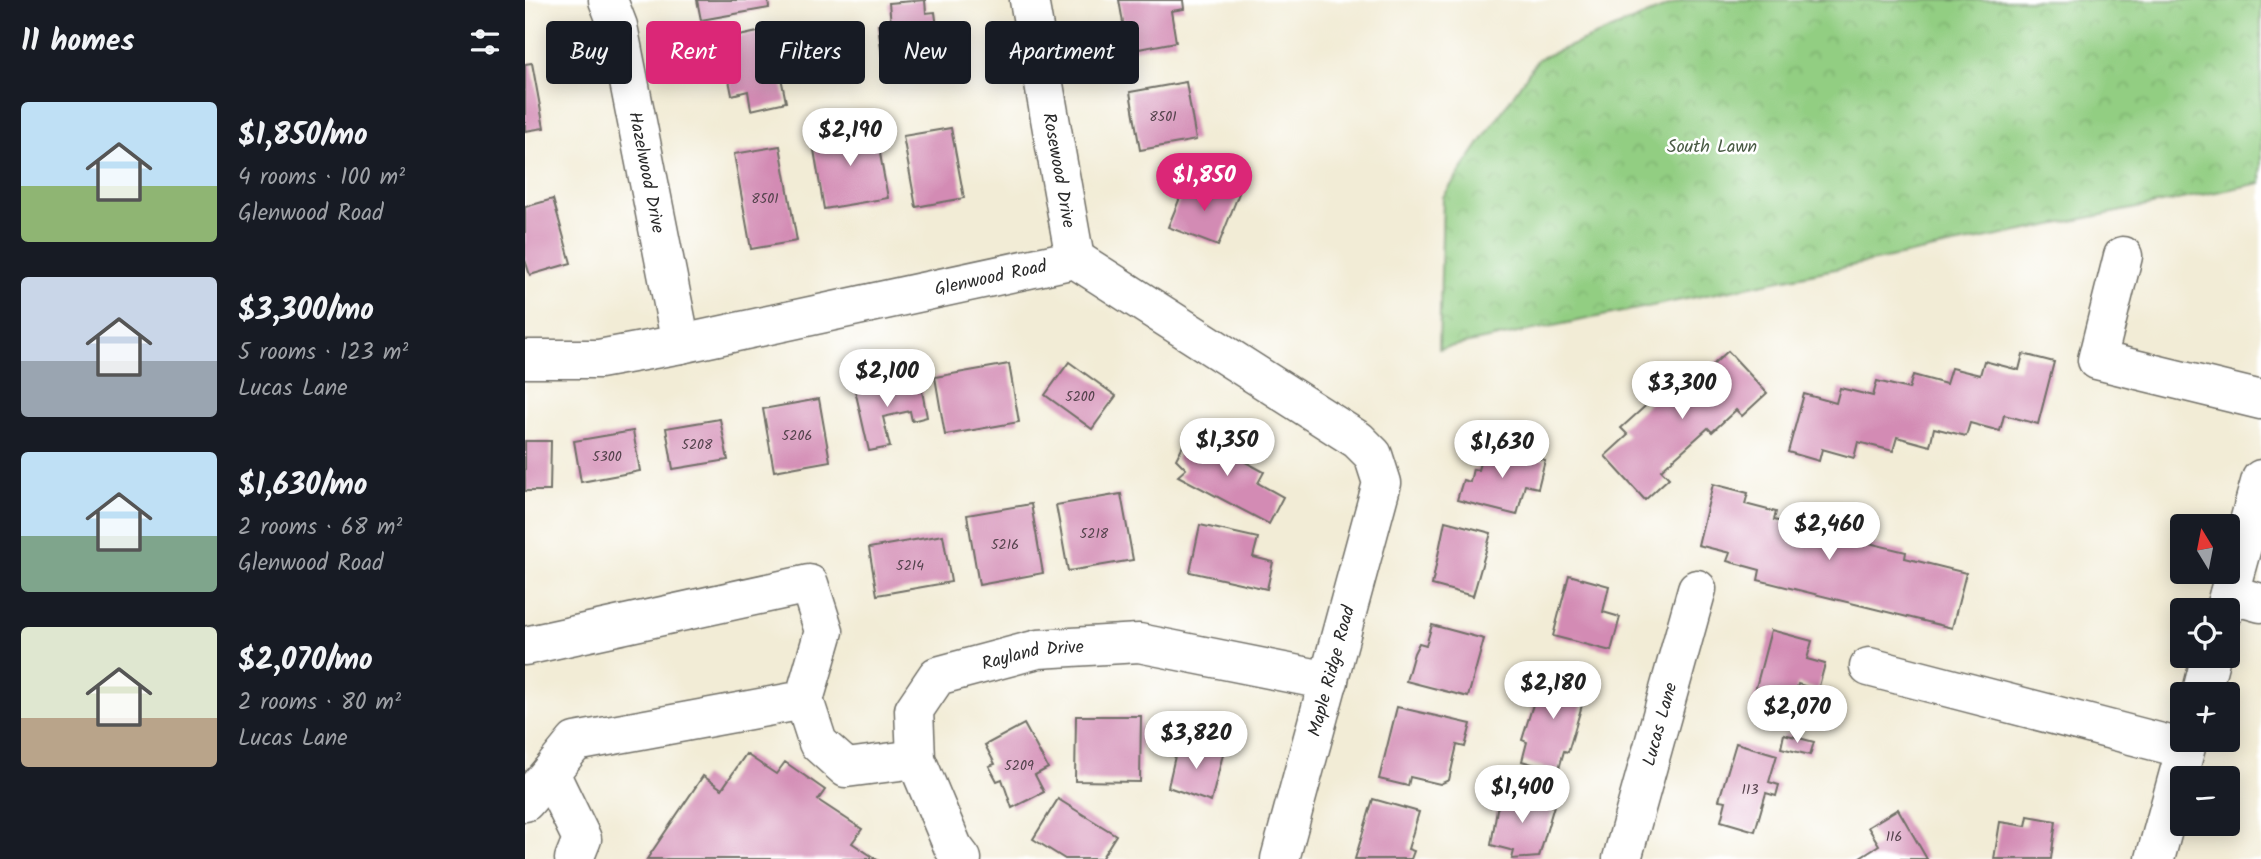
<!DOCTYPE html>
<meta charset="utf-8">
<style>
body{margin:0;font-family:Kalam,sans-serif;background:#242831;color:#f1f3f6;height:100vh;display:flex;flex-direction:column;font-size:26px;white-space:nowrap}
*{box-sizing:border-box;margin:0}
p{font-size:23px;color:#9ea1a6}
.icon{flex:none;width:38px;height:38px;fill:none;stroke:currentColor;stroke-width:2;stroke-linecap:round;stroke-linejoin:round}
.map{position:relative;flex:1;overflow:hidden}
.sheet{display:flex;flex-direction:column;background:#171b24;width:525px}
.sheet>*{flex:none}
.top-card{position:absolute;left:21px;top:21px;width:665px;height:63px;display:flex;gap:14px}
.needle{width:46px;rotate:350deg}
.buttons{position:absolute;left:1645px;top:514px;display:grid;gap:14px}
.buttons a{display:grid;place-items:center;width:70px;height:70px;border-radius:7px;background:#171b24;box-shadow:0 4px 18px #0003;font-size:35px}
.price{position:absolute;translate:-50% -60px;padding:0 16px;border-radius:24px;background:#fff;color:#222;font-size:23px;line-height:46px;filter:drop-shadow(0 2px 4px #0008)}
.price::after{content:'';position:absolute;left:50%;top:42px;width:21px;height:16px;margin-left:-10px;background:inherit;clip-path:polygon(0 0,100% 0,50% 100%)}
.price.active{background:#db2777;color:#fff}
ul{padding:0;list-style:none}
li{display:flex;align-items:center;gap:21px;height:175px;padding:0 21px}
li span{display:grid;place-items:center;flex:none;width:196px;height:140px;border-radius:7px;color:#555}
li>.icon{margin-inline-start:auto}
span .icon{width:84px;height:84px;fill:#fffc;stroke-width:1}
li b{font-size:30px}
h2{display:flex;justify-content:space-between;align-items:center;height:84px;padding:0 21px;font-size:30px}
.pill{padding:0 24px;border-radius:7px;background:#171b24;box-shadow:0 4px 18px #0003;font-size:24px;line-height:63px}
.pill.active{background:#db2777;color:#fff}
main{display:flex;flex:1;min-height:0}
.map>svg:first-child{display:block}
</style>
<main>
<section class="sheet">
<h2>11 homes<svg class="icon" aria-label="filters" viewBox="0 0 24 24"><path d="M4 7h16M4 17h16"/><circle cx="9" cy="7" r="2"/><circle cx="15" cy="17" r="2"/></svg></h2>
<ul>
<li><span style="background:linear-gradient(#bfe0f5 60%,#8fb573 0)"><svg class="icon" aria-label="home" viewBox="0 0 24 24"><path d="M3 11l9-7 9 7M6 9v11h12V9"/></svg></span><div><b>$1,850/mo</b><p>4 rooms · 100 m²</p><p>Glenwood Road</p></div></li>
<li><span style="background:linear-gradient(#c9d6e8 60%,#9aa5b1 0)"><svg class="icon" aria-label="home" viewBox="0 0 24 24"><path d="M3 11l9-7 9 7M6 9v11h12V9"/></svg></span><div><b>$3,300/mo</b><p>5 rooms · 123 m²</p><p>Lucas Lane</p></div></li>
<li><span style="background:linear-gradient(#bfe0f5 60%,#7fa58c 0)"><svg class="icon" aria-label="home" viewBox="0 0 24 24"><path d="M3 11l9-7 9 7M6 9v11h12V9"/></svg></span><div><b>$1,630/mo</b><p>2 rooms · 68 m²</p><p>Glenwood Road</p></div></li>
<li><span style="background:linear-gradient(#dfe7d0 65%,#b9a48a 0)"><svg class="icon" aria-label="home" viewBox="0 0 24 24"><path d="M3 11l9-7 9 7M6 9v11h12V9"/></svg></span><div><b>$2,070/mo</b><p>2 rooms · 80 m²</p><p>Lucas Lane</p></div></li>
</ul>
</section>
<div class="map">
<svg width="1736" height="859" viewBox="0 0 1736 859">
<defs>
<pattern id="park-crowns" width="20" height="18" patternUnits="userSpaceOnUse" patternTransform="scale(1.75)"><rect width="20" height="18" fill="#92ce82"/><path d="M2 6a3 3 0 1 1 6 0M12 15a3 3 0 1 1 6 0" fill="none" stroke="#7eb170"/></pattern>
</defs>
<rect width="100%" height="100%" fill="#fff"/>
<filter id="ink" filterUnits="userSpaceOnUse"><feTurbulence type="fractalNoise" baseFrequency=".0143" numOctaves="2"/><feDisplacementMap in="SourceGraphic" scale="14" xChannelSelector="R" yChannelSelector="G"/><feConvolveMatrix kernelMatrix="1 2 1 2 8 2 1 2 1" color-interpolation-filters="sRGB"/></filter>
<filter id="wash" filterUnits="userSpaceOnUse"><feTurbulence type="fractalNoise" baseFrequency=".00686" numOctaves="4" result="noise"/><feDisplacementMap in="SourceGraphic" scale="28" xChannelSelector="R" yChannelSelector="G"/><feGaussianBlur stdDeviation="1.57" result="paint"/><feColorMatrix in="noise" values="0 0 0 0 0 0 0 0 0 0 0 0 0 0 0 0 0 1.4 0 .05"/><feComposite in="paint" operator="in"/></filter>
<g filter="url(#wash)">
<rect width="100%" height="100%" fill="#f2ecd6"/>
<path fill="url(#park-crowns)" stroke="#5e7c56" stroke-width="2" d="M 1158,0 L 1736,0 L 1736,183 L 914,349 L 918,197 L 1013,59 Z"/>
<g id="blocks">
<g fill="#d38bb4">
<path d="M 172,0 L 243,0 L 244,8 L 176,20 Z"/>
<path d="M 400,0 L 401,13 L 410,12 L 415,51 L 357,58 L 353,25 L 366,24 L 364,3 Z"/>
<path d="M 594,0 L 658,0 L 659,9 L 646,11 L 651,42 L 603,51 Z"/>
<path d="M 251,28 L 256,52 L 251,53 L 261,102 L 226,110 L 223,91 L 207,95 L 196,40 Z"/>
<path d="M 7,63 L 19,128 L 0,131 L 0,64 Z"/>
<path d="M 661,82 L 671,140 L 615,150 L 605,92 Z"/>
<path d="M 350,126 L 363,198 L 299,209 L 287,138 Z"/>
<path d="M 426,128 L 439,198 L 391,207 L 378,136 Z"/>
<path d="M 255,146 L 272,241 L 226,249 L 209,154 Z"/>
<path d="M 661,183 L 690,194 L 694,185 L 714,193 L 693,246 L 643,227 Z"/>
<path d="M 28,199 L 46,263 L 5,275 L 0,260 L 0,207 Z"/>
<path d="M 1203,351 L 1242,393 L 1217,416 L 1211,410 L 1187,432 L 1183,428 L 1136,470 L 1144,478 L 1120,500 L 1080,456 L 1103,435 L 1096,428 L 1147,382 L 1151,388 L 1174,368 L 1179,373 Z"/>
<path d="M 1498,354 L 1529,362 L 1513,424 L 1479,415 L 1475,431 L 1445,423 L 1441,436 L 1409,428 L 1405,446 L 1372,437 L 1368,451 L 1333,442 L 1329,458 L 1297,449 L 1294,461 L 1263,452 L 1279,394 L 1311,403 L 1315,388 L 1348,396 L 1352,381 L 1384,389 L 1388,375 L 1421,384 L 1426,368 L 1455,375 L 1459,361 L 1494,370 Z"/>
<path d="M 544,362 L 591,396 L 567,429 L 520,395 Z"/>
<path d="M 484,364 L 494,422 L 420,435 L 410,377 Z"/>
<path d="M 379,379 L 381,389 L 396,386 L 402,417 L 387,421 L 385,411 L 358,417 L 365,447 L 344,451 L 330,390 Z"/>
<path d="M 294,399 L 305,461 L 249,471 L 238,409 Z"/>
<path d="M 195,419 L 203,460 L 148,469 L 141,428 Z"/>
<path d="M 108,431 L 115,471 L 56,482 L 49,441 Z"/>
<path d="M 665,432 L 739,472 L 733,483 L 758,497 L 744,524 L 653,476 L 661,469 L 651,459 Z"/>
<path d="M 0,441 L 26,441 L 25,491 L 0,491 Z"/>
<path d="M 960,444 L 1020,460 L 1013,488 L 1000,485 L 992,515 L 932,500 L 938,480 L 945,482 L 948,469 L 953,470 Z"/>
<path d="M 1188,484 L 1223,493 L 1220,504 L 1251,512 L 1249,520 L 1381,552 L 1380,558 L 1441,573 L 1427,628 L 1233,580 L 1235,570 L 1202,561 L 1205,553 L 1173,545 Z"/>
<path d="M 596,494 L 608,560 L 543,571 L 531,505 Z"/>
<path d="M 506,504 L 518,573 L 454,585 L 442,515 Z"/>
<path d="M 920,521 L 966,533 L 948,596 L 907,585 Z"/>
<path d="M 675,525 L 733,538 L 728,557 L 748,562 L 742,589 L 665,572 Z"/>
<path d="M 418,535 L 426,582 L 352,595 L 344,548 Z"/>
<path d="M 1044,575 L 1084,586 L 1078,612 L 1095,617 L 1086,651 L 1028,636 Z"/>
<path d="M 907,625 L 959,639 L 943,697 L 881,681 L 889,653 L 894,643 L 901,645 Z"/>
<path d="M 1246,630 L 1287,641 L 1282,659 L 1300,664 L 1293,690 L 1273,684 L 1263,719 L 1225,710 Z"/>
<path d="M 1018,672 L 1063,685 L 1043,752 L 1039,751 L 1033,772 L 997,761 L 1002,742 L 997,740 Z"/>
<path d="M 872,707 L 946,724 L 940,747 L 932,745 L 924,780 L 915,784 L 885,777 L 883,786 L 854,779 Z"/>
<path d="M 551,716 L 616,716 L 615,782 L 550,781 Z"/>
<path d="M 499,724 L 523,768 L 510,775 L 519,792 L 487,808 L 477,779 L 472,781 L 464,766 L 470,764 L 460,745 Z"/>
<path d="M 1259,734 L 1289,742 L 1285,755 L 1256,748 Z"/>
<path d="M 653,743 L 699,750 L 686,802 L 643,787 Z"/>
<path d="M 1211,743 L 1252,755 L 1244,782 L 1254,785 L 1251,796 L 1241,793 L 1230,831 L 1196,821 L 1201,801 L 1194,800 Z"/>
<path d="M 221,754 L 251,774 L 260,762 L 300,790 L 293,800 L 337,829 L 327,843 L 351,859 L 122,859 L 178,776 L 197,789 Z"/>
<path d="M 987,790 L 1030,802 L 1014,857 L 987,859 L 989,851 L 966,845 L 972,809 L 976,803 L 983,804 Z"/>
<path d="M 533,799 L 591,835 L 576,859 L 540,859 L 508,839 Z"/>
<path d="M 848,799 L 894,812 L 883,849 L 889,851 L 886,859 L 830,859 Z"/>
<path d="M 1373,809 L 1402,859 L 1332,859 L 1354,845 L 1343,827 Z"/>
<path d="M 1503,816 L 1531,821 L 1526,859 L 1469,859 L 1475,822 L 1501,826 Z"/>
</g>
</g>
</g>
<g filter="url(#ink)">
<use href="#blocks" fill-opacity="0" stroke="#716f67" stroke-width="2"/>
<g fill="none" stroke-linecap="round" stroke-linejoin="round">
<defs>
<g id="minor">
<path id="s1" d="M 83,0 L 93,26 L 156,344"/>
<path id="s2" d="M 504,0 L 550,259"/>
<path d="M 1598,256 L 1572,360 L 1736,400"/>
<path id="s3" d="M 0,359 L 74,359 L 156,344 L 550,259 L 833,440 L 848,455 L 857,483 L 755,859"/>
<path d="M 1704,594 L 1736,603"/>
<path d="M 1699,611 L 1736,479"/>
<path d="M 0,646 L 284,584 L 299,631 L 279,700 L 50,742 L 25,773 L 57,839 L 49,859"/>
<path d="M 1344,667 L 1660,749"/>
<path d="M 1676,695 L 1686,656"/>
<path d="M 279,700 L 293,743 L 321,768 L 391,759"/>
<path d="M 0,802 L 25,773"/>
<path id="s4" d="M 437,859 L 428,847 L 391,759 L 389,710 L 412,676 L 513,649 L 614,643 L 804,681"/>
<path id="s5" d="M 1097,859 L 1172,589"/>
<path d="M 1630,859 L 1663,740"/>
</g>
</defs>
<use href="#minor" stroke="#716f67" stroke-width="41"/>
<use href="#minor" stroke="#fff" stroke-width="38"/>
</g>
</g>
<g text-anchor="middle" stroke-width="5" stroke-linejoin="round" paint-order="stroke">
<g font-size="14" fill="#55434d">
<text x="638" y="121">8501</text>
<text x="240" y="203">8501</text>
<text x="555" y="401">5200</text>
<text x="272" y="440">5206</text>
<text x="172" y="449">5208</text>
<text x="82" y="461">5300</text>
<text x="569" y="538">5218</text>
<text x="480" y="549">5216</text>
<text x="385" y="570">5214</text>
<text x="494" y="770">5209</text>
<text x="1225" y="794">113</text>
<text x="1369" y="841">116</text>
</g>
<g font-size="18" fill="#4a5c45" stroke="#fff">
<text x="1187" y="152">South Lawn</text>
</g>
<g font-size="18" fill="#2b2b2b" stroke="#fff">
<text dy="6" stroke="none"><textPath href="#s1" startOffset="177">Hazelwood Drive</textPath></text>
<text dy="6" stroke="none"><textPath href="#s2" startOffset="173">Rosewood Drive</textPath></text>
<text dy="6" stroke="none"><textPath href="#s3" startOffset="474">Glenwood Road</textPath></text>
<text dy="6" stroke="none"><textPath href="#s4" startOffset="299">Rayland Drive</textPath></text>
<text transform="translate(806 671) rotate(-75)" y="6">Maple Ridge Road</text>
<text dy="6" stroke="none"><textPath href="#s5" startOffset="140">Lucas Lane</textPath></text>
</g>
</g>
</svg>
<div class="buttons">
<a><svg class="needle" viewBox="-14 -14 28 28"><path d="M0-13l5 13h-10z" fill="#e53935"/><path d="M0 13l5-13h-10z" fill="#9ea1a6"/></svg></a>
<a><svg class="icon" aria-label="locate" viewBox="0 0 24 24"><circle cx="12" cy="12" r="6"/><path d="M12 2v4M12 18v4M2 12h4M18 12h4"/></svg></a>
<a>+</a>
<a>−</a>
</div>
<b class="price" style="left:325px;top:168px">$2,190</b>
<b class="price active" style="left:679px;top:213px">$1,850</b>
<b class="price" style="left:362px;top:409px">$2,100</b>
<b class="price" style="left:1157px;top:421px">$3,300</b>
<b class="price" style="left:702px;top:478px">$1,350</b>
<b class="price" style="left:977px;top:480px">$1,630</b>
<b class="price" style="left:1304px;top:562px">$2,460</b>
<b class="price" style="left:1028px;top:721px">$2,180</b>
<b class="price" style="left:1272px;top:745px">$2,070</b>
<b class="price" style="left:671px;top:771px">$3,820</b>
<b class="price" style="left:997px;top:825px">$1,400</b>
<div class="top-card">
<a class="pill">Buy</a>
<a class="pill active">Rent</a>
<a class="pill">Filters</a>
<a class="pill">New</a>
<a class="pill">Apartment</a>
</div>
</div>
</main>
